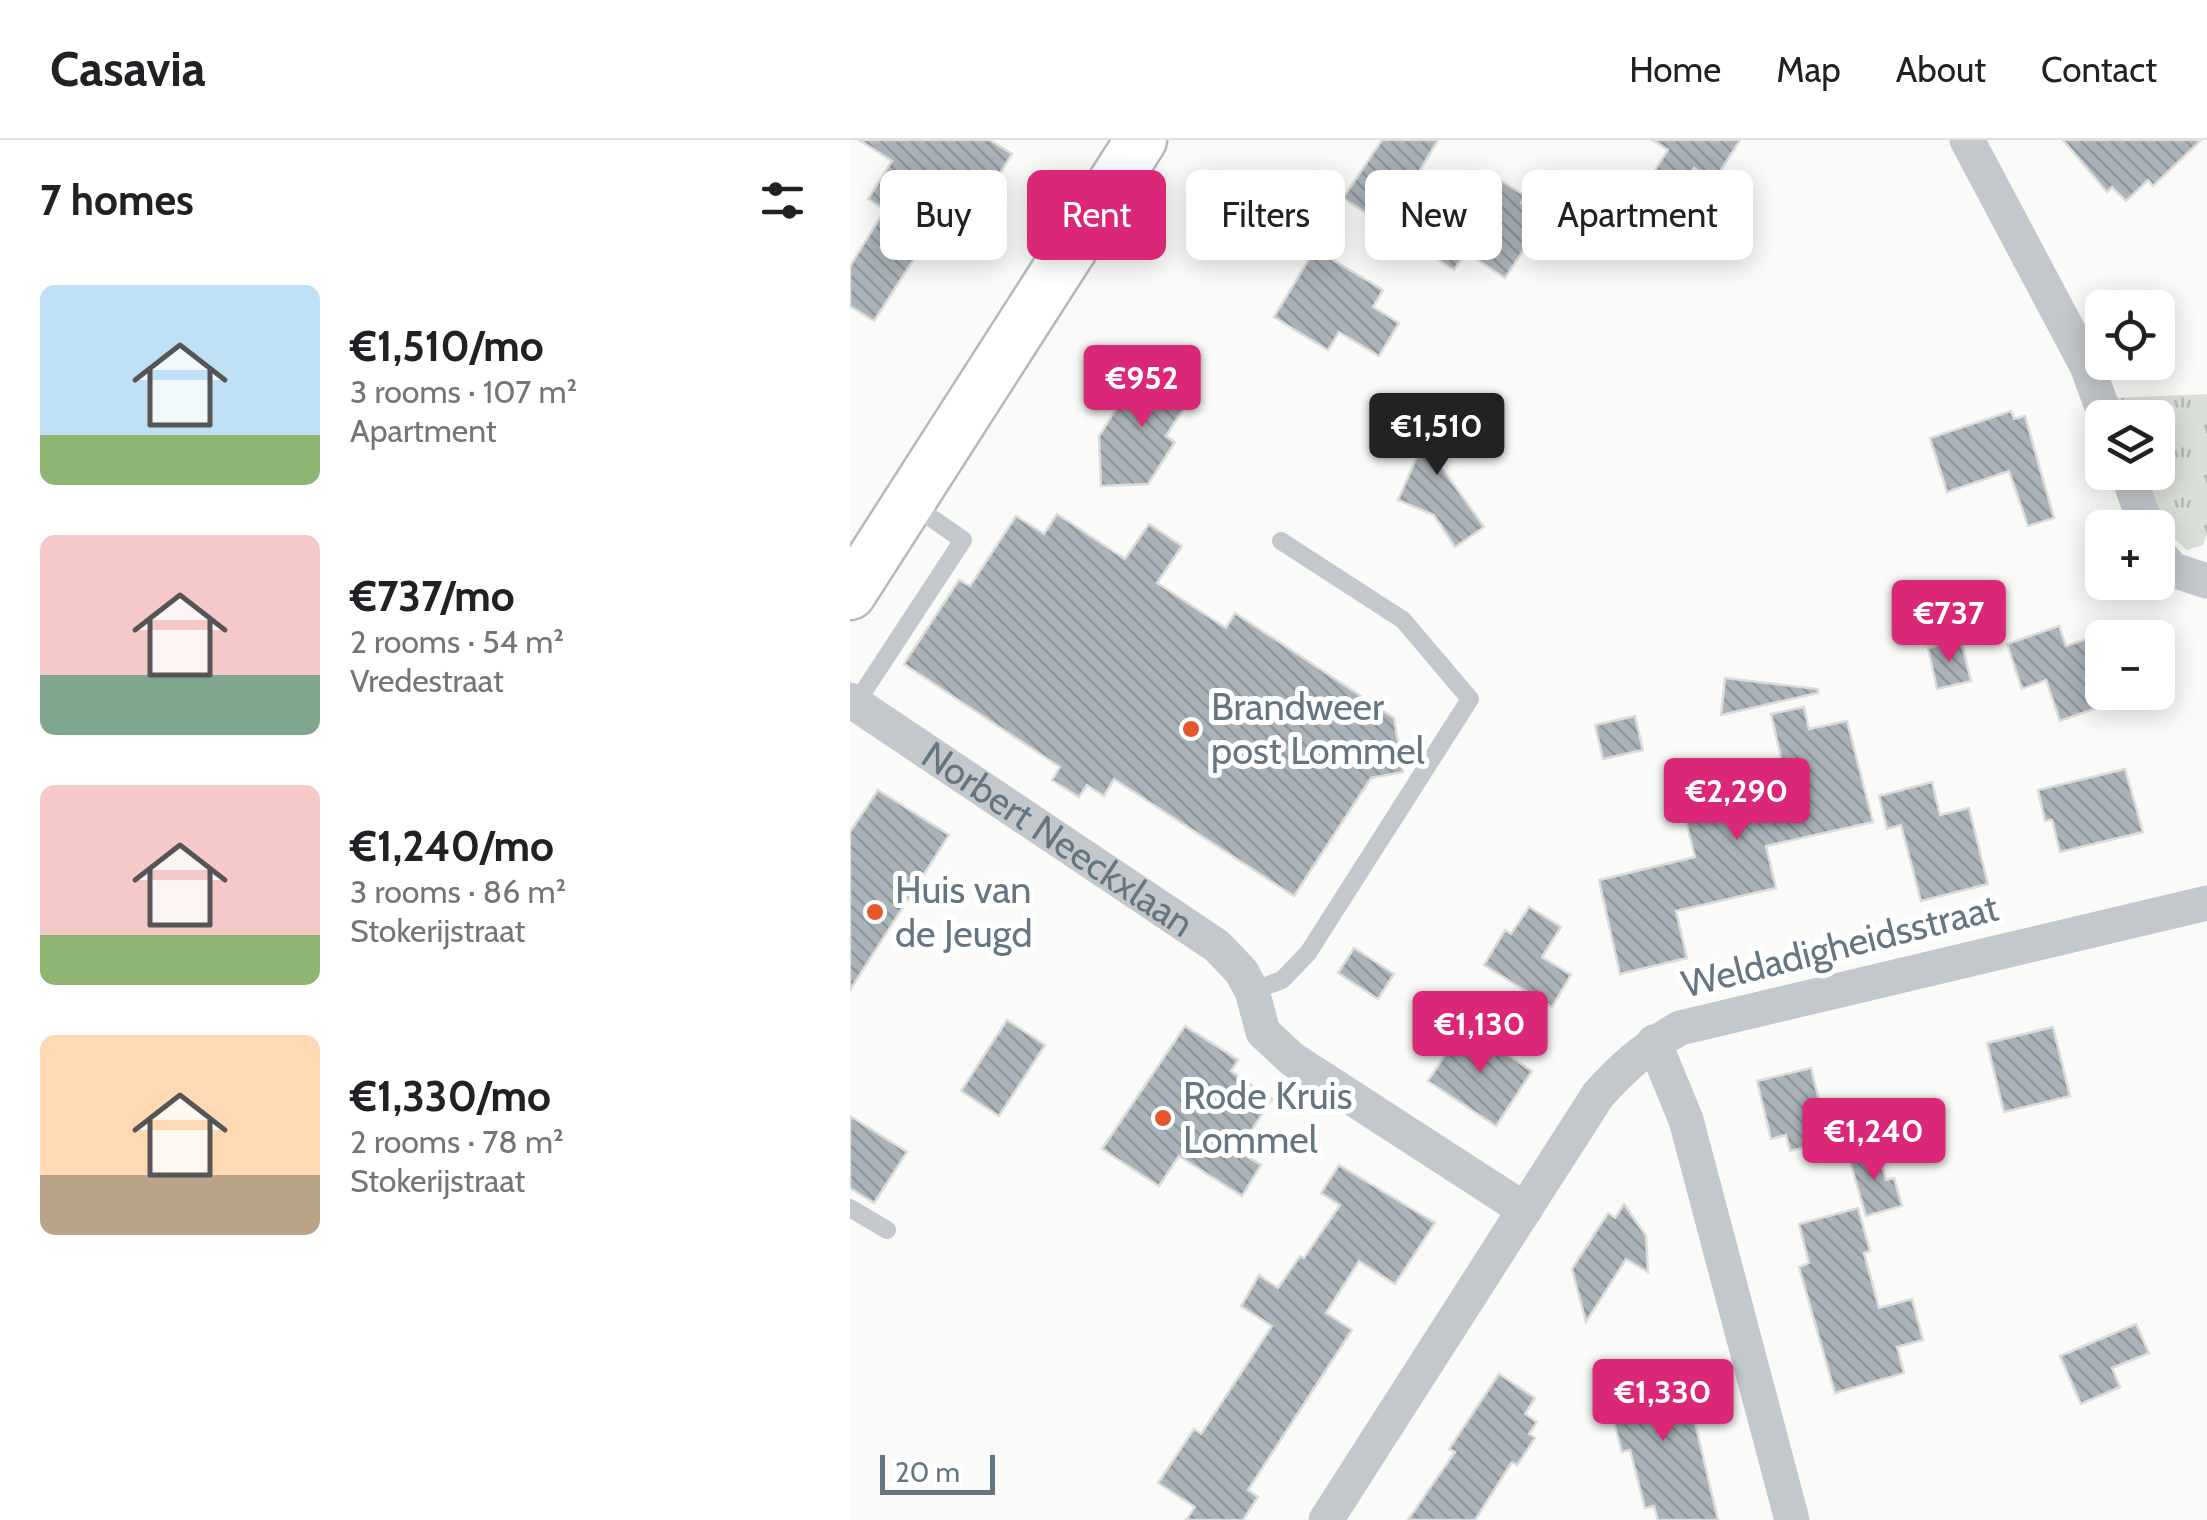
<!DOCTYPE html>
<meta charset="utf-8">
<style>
body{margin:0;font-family:Cabin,sans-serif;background:#f6f6f6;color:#202124;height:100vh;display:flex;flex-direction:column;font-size:38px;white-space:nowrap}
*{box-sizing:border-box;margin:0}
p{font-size:32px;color:#757577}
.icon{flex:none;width:55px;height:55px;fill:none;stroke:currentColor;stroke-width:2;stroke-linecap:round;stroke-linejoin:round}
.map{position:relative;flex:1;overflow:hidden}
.sheet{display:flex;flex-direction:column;background:#fff;width:850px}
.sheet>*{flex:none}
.hud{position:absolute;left:30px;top:30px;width:950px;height:90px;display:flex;gap:20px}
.controls{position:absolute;left:1235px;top:150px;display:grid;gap:20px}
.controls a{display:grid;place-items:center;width:90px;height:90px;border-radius:15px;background:#fff;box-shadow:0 5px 25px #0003;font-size:50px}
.scale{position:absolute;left:30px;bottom:25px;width:115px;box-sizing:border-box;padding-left:10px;border:5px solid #657683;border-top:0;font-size:28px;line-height:35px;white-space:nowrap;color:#657683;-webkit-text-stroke:8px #fff;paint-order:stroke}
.price{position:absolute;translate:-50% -85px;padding:0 22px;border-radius:10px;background:#db2777;color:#fff;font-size:32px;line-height:65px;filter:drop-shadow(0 2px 5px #0008)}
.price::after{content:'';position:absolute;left:50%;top:60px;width:30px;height:22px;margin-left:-15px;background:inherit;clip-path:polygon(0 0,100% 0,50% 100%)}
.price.current{background:#222;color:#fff}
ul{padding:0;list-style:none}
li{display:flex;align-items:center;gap:30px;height:250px;padding:0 40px}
li span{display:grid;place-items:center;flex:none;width:280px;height:200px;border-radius:15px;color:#555}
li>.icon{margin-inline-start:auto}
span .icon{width:120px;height:120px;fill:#fffc;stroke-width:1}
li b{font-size:42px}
h2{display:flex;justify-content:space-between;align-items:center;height:120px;padding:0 40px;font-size:42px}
.chip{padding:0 35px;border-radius:15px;background:#fff;box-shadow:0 5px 25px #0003;font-size:35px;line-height:90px}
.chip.current{background:#db2777;color:#fff}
header{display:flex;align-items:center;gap:60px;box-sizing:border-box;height:140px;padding:0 50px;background:#fff;border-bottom:2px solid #e0e0e0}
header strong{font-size:48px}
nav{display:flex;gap:55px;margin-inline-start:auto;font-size:35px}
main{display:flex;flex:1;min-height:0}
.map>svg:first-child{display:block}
</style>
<header>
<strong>Casavia</strong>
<nav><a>Home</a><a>Map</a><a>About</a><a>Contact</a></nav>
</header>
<main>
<section class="sheet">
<h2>7 homes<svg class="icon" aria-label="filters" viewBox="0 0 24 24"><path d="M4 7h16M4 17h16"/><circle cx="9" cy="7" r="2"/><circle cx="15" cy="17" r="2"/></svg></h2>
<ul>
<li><span style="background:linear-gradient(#bfe0f5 75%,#8fb573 0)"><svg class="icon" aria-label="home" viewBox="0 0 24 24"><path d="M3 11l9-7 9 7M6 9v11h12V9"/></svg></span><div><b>€1,510/mo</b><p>3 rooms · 107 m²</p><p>Apartment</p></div></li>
<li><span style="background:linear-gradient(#f6c9c9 70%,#7fa58c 0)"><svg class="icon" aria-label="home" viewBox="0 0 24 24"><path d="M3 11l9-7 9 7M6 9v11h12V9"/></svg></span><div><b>€737/mo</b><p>2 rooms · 54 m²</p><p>Vredestraat</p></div></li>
<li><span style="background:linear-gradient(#f6c9c9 75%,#8fb573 0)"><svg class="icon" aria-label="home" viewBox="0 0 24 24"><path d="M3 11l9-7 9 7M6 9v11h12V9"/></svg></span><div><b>€1,240/mo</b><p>3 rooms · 86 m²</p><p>Stokerijstraat</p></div></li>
<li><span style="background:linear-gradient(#ffd9b3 70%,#b9a48a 0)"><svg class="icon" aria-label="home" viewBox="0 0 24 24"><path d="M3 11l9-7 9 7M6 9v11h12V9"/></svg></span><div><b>€1,330/mo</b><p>2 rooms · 78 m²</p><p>Stokerijstraat</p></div></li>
</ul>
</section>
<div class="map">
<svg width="1357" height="1380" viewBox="0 0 1357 1380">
<defs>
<pattern id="grass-tufts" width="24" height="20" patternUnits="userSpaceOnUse" patternTransform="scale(2.5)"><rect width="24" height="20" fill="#dadfd7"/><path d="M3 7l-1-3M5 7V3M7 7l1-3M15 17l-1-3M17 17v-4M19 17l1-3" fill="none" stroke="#b4b9b4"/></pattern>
<pattern id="building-back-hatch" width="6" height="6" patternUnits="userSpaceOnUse" patternTransform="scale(2.5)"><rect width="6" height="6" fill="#aab3b9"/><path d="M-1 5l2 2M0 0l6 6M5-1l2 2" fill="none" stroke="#8e969c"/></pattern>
</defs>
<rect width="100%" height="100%" fill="#fafaf8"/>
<path fill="url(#grass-tufts)" d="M 1357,254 L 1357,394 L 1353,405 L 1337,410 C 1312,390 1304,361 1293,333 L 1308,332 L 1308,278 L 1271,277 L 1264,258 Z"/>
<g fill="url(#building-back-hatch)" stroke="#dcdcda" stroke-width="2.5">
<path d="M 9,0 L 140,0 L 162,14 L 101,111 L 78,97 L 24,181 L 0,166 L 0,126 L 35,70 L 18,59 L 42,21 Z"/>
<path d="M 532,0 L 588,0 L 558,50 L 612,86 L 644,36 L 675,56 L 671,63 L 694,79 L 655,138 L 616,112 L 604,130 L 493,58 Z"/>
<path d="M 802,0 L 890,0 L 864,41 L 844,28 L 823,61 L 796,44 L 818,10 Z"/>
<path d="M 1213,0 L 1351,0 L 1303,46 L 1298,40 L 1276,61 L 1262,47 L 1257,52 Z"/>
<path d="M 465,109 L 533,150 L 523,167 L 549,183 L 529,216 L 489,192 L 478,210 L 424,177 Z"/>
<path d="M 306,223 L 346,249 L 316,296 L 325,302 L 298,344 L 251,346 L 249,296 L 275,255 L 283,260 Z"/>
<path d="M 598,270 L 602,308 L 580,311 L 634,387 L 605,407 L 584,375 L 548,360 L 569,312 L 562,313 L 558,274 Z"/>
<path d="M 1161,271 L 1164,279 L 1175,276 L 1204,378 L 1178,386 L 1159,331 L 1097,352 L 1080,298 Z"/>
<path d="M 207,374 L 275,419 L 299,384 L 332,406 L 307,443 L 376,488 L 385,473 L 544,578 L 553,632 L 521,638 L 444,756 L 264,639 L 254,656 L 237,645 L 229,657 L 202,640 L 210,627 L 54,524 L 109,440 L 120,446 L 166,376 L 194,394 Z"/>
<path d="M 1209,486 L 1216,506 L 1246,496 L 1252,516 L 1252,566 L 1210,581 L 1196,540 L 1172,549 L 1157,504 Z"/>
<path d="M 1111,500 L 1121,541 L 1087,549 L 1078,508 Z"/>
<path d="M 875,538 L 968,549 L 968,553 L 871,575 Z"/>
<path d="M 954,567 L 959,589 L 997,581 L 1023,682 L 916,706 L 926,748 L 826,771 L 837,818 L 770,834 L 749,740 L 845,717 L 832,666 L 875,656 L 879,675 L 941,661 L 921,574 Z"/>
<path d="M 785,576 L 793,610 L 753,619 L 745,585 Z"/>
<path d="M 1275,629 L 1293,692 L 1210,712 L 1202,680 L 1195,681 L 1188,650 Z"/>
<path d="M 1082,642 L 1090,675 L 1119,668 L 1138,744 L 1071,761 L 1051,685 L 1037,689 L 1029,656 Z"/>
<path d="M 28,650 L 99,695 L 0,850 L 0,692 Z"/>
<path d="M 679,767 L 711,787 L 692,817 L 721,835 L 702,867 L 634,825 L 655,790 L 661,794 Z"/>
<path d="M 504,808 L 544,834 L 528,859 L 488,833 Z"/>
<path d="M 157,880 L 195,905 L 149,976 L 111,951 Z"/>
<path d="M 335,886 L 388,920 L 381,931 L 422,959 L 388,1011 L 411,1025 L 392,1056 L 329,1016 L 309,1046 L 252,1009 Z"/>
<path d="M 614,886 L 682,931 L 646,986 L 578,941 Z"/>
<path d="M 1203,887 L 1220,956 L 1154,972 L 1137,903 Z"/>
<path d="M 961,928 L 979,1002 L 940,1011 L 936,995 L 921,999 L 907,941 Z"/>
<path d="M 0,976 L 57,1012 L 24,1063 L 0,1048 Z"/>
<path d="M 1027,1007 L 1036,1040 L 1044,1038 L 1052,1066 L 1016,1076 L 998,1015 Z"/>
<path d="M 489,1025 L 585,1083 L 545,1144 L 509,1121 L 476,1173 L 502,1190 L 398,1350 L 408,1357 L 393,1380 L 336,1380 L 345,1367 L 308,1343 L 344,1289 L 351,1294 L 422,1186 L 391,1166 L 409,1135 L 428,1148 L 450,1116 L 454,1118 L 490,1065 L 471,1053 Z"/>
<path d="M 774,1064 L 796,1096 L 798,1132 L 776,1119 L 736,1182 L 722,1129 L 758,1073 L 765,1078 Z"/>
<path d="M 1008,1068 L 1020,1111 L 1014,1113 L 1029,1168 L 1062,1159 L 1073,1200 L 1047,1207 L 1054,1233 L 985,1253 L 949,1127 L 959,1123 L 949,1084 Z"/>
<path d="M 1286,1184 L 1299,1213 L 1262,1228 L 1270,1247 L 1231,1264 L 1210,1216 Z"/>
<path d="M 827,1224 L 847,1291 L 868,1380 L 808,1380 L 804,1366 L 795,1368 L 780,1310 L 772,1312 L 754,1245 Z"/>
<path d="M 649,1234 L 685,1258 L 675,1274 L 687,1282 L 679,1294 L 685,1298 L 667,1325 L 662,1322 L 625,1380 L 558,1380 L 605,1312 L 599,1309 Z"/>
</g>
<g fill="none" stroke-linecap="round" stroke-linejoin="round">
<defs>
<path id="secondary" d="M 0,454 L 291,0"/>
</defs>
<use href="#secondary" stroke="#b3babf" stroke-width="55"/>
<g stroke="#c3c8cc" stroke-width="18">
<path d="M 6,563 L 113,400 L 60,363"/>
<path d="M 402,851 L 432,840 L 458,813 L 620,559 L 553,480 L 431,401"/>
<path d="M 0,1068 L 37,1090"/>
</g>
<g stroke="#c3c8cc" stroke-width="35">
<path d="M 1117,0 L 1237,226 L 1256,278"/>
<path d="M 1277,332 L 1297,388"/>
<path d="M 1308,413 L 1323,430 L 1357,441"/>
<path id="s1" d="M 0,560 L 367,806 L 391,831 L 402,851 L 413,892 L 442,919 L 675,1070"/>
<path d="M 804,902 L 836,980 L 942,1380"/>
<path d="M 476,1380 L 748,955 C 775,925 795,908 830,888 L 1357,763"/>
</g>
<use href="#secondary" stroke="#fff" stroke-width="50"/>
</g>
<g fill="#e4572e" stroke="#fff" stroke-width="4">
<circle cx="341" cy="589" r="10"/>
<circle cx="25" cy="772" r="10"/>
<circle cx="313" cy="978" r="10"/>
</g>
<g text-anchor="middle" stroke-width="10" stroke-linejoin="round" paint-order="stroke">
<g font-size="38" fill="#657683" stroke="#fff" text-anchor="start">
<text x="361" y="580">Brandweer<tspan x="361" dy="44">post Lommel</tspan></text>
<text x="45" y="763">Huis van<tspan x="45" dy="44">de Jeugd</tspan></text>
<text x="333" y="969">Rode Kruis<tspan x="333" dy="44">Lommel</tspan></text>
</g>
<g font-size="38" fill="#657683" stroke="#fff">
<text dy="13" stroke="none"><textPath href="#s1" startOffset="250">Norbert Neeckxlaan</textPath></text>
<text transform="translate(990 806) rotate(-14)" y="13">Weldadigheidsstraat</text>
</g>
</g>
</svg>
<div class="controls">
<a><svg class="icon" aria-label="locate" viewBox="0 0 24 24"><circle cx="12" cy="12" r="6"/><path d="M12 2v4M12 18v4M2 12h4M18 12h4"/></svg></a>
<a><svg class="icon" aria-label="layers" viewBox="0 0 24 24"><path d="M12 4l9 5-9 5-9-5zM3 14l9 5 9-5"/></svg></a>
<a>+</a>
<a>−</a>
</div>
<div class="scale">20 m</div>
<b class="price" style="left:292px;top:290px">€952</b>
<b class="price current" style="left:587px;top:338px">€1,510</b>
<b class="price" style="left:1099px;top:525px">€737</b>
<b class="price" style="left:887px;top:703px">€2,290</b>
<b class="price" style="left:630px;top:936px">€1,130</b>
<b class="price" style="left:1024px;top:1043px">€1,240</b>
<b class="price" style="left:813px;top:1304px">€1,330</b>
<div class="hud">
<a class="chip">Buy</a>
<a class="chip current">Rent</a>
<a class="chip">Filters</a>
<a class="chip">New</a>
<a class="chip">Apartment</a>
</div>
</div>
</main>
